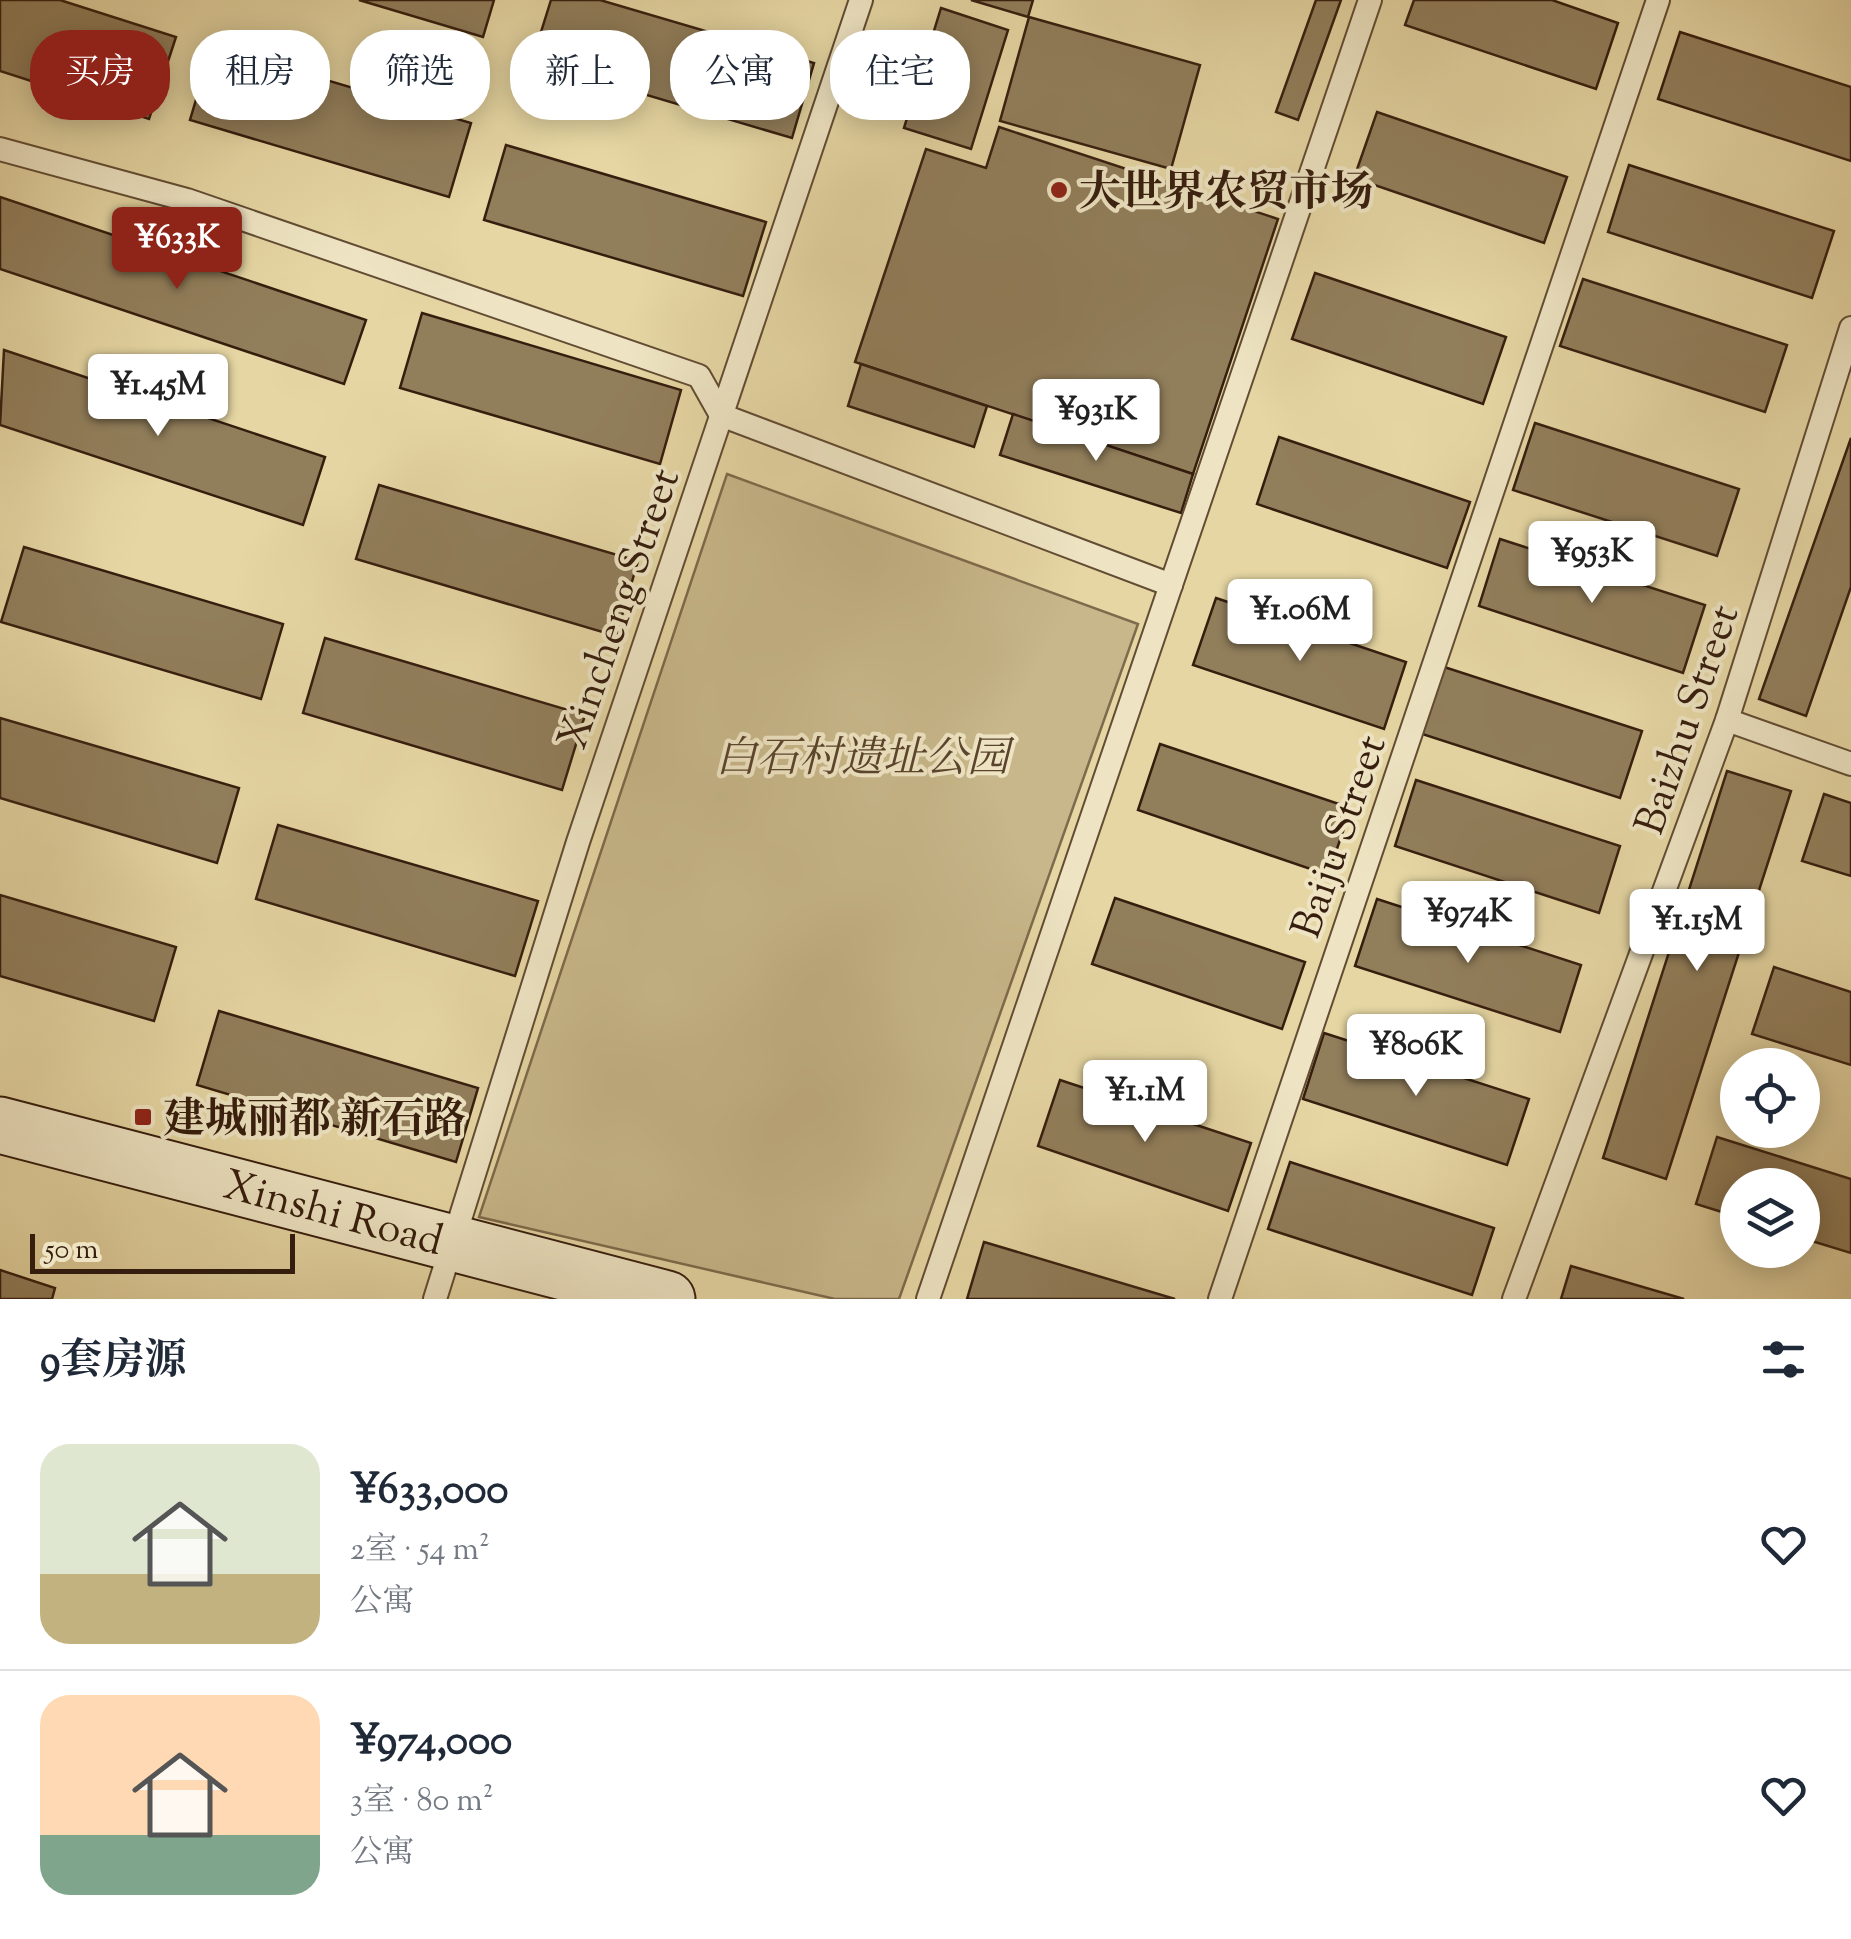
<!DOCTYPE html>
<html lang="zh">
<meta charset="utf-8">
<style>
body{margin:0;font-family:"Sorts Mill Goudy","Noto Serif SC",serif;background:#f2f2f3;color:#1f2937;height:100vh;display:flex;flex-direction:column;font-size:38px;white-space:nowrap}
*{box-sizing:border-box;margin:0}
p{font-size:32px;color:#747a83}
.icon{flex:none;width:55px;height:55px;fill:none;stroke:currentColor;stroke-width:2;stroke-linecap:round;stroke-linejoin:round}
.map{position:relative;height:1299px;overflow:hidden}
.details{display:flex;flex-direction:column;background:#fff;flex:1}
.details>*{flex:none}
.hud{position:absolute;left:30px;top:30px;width:1000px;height:90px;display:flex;gap:20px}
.fabs{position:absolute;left:1720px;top:1048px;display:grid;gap:20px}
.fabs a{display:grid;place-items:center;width:100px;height:100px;border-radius:50%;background:#fff;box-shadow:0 5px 25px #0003;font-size:50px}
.scale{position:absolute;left:30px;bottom:25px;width:265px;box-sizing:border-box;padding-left:10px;border:5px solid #361e0e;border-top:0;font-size:28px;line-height:35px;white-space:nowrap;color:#361e0e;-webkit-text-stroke:8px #eee4c3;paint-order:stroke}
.price{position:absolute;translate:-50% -85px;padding:0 22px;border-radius:10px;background:#fff;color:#222;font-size:32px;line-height:65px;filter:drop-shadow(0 2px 5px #0008)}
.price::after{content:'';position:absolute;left:50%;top:60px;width:30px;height:22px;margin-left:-15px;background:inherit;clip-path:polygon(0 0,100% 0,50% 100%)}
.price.current{background:#8f2418;color:#fff}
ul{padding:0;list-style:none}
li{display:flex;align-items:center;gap:30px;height:250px;padding:0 40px}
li+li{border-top:2px solid #e0e1e3}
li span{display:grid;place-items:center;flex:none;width:280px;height:200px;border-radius:30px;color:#555}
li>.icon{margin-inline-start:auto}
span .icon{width:120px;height:120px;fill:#fffc;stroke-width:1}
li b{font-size:42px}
h2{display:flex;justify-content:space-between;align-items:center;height:120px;padding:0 40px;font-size:42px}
.chip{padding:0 35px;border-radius:40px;background:#fff;box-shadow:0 5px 25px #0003;font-size:35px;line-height:90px}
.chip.current{background:#8f2418;color:#fff}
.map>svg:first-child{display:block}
</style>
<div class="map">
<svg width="1851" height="1299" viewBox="0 0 1851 1299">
<rect width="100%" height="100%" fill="#e5d6a3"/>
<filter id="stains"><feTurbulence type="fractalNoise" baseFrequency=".002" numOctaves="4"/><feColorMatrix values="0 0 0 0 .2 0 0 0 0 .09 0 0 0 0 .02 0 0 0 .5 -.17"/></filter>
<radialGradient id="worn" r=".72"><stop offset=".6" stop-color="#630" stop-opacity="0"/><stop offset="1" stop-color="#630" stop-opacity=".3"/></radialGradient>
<path fill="#c7b78a" stroke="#7e6a4c" stroke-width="2.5" d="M 727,474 L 1138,624 L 899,1299 L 835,1299 L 479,1217 Z"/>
<g fill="#917e5b" stroke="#361e0e" stroke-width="2.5">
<path d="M 0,0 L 60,0 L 176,37 L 149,119 L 0,71 Z"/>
<path d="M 359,0 L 494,0 L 483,37 Z"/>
<path d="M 551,0 L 600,0 L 814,63 L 792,138 L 532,61 Z"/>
<path d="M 971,0 L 1033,0 L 1028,17 Z"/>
<path d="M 1316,0 L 1341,0 L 1298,120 L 1276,112 Z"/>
<path d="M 1414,0 L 1552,0 L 1618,23 L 1596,89 L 1405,25 Z"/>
<path d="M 941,8 L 1008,30 L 971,149 L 904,128 Z"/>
<path d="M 1029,17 L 1200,65 L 1171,169 L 1000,121 Z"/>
<path d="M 1680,32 L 1851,87 L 1851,161 L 1658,99 Z"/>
<path d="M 212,46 L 471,123 L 449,197 L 190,120 Z"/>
<path d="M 1377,112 L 1567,177 L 1544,243 L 1354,178 Z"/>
<path d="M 999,127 L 1278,219 L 1193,474 L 855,362 L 926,149 L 986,168 Z"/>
<path d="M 506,145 L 766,222 L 743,296 L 484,220 Z"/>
<path d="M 1629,165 L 1834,231 L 1812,298 L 1608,232 Z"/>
<path d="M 0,197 L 366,320 L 344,384 L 0,269 Z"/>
<path d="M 1315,273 L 1506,337 L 1483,404 L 1292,339 Z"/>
<path d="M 1583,279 L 1787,345 L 1765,412 L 1560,346 Z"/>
<path d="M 422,313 L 681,390 L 660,464 L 400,388 Z"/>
<path d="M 4,350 L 325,457 L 303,525 L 0,425 Z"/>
<path d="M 861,364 L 987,406 L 974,447 L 848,406 Z"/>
<path d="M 1013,414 L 1193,474 L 1181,513 L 1000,455 Z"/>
<path d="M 1535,423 L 1739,489 L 1717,556 L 1513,490 Z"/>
<path d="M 1279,437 L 1470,502 L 1447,568 L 1257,504 Z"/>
<path d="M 1851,438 L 1851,587 L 1806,716 L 1759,699 Z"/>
<path d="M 379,485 L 638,561 L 616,636 L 356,559 Z"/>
<path d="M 1500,539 L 1705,605 L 1683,673 L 1479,606 Z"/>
<path d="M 24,547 L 283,624 L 261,699 L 1,622 Z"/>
<path d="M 1216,598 L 1406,662 L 1384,729 L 1193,665 Z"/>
<path d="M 325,638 L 585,715 L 562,790 L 303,713 Z"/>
<path d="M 1438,665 L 1642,731 L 1620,798 L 1416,732 Z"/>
<path d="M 0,718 L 239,788 L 217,863 L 0,798 Z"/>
<path d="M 1160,744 L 1351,808 L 1328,875 L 1138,810 Z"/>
<path d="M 1727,771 L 1791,791 L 1666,1179 L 1603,1158 Z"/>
<path d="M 1416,780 L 1620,846 L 1599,913 L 1395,846 Z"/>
<path d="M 1824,794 L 1851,803 L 1851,876 L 1802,861 Z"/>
<path d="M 278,825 L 538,901 L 515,976 L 256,899 Z"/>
<path d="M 0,895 L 176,947 L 154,1021 L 0,976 Z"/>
<path d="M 1115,898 L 1305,962 L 1282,1029 L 1092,964 Z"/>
<path d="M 1377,899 L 1581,965 L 1560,1032 L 1355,966 Z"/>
<path d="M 1774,967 L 1851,992 L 1851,1065 L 1752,1034 Z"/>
<path d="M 219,1011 L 478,1088 L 456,1162 L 197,1085 Z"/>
<path d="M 1324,1033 L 1529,1099 L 1507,1165 L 1303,1099 Z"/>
<path d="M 1060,1080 L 1251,1143 L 1228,1211 L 1038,1146 Z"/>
<path d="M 1717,1137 L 1851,1179 L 1851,1253 L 1802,1238 L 1802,1185 L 1738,1185 L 1738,1217 L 1696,1204 Z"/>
<path d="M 1290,1162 L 1494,1228 L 1472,1295 L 1268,1229 Z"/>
<path d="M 984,1242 L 1175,1299 L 967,1299 Z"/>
<path d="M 1571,1266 L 1684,1299 L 1561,1299 Z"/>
<path d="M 0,1270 L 55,1288 L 52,1299 L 0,1299 Z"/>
</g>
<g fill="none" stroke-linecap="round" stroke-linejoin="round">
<defs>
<g id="lane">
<path d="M 0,149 L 187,200 L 699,376 L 721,415 L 1171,585"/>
<path d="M 1727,720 L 1851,764"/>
<path d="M 435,1299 L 578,842 L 861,0"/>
<path d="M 928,1299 L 1370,0"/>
<path d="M 1220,1299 L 1658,0"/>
<path d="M 1514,1299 L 1727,720 L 1851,328"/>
</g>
<path id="secondary" d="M 0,1125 L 667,1299"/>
</defs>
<use href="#lane" stroke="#624c33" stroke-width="26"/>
<use href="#secondary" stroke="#361e0e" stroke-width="59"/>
<use href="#lane" stroke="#eee4c3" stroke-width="22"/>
<use href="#secondary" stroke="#eee4c3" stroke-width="55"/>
</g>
<g fill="#8f2418" stroke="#eee4c3" stroke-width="4">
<circle cx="1059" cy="190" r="10"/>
<rect x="133" y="1107" width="20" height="20" rx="5"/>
</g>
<g text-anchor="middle" stroke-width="8" stroke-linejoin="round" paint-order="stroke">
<g font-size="42" font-weight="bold" fill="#361e0e" stroke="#eee4c3" text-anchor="start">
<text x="1079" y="205">大世界农贸市场</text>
<text x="163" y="1132">建城丽都 新石路</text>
</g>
<g font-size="42" fill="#361e0e" stroke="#eee4c3">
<text transform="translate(617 608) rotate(-71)" y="15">Xincheng Street</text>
<text transform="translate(1685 719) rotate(-71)" y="15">Baizhu Street</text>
<text transform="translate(1337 836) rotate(-71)" y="15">Baiju Street</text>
<text transform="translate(334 1211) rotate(15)" y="15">Xinshi Road</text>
</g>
<g font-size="42" font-style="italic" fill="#5a442d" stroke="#eee4c3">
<text x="862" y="771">白石村遗址公园</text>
</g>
</g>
<rect width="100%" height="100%" filter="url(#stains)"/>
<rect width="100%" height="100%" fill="url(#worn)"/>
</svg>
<div class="fabs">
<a><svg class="icon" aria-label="locate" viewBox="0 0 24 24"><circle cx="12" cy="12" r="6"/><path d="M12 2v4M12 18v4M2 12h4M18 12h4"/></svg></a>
<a><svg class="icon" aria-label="layers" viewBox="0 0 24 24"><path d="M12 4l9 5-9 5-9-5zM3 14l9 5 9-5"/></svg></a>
</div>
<div class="scale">50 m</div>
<b class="price current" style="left:177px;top:292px">¥633K</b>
<b class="price" style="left:158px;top:439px">¥1.45M</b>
<b class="price" style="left:1096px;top:464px">¥931K</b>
<b class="price" style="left:1592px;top:606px">¥953K</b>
<b class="price" style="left:1300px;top:664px">¥1.06M</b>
<b class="price" style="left:1468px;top:966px">¥974K</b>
<b class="price" style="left:1697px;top:974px">¥1.15M</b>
<b class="price" style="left:1416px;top:1099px">¥806K</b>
<b class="price" style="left:1145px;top:1145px">¥1.1M</b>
<div class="hud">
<a class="chip current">买房</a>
<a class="chip">租房</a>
<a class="chip">筛选</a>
<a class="chip">新上</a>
<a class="chip">公寓</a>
<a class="chip">住宅</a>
</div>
</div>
<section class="details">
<h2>9套房源<svg class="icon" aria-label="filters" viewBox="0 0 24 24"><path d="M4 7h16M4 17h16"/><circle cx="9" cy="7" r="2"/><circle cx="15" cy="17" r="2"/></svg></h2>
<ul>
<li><span style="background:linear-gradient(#dfe7d0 65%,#c2b280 0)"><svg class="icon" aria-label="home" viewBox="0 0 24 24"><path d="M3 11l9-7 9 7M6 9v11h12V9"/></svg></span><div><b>¥633,000</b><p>2室 · 54 m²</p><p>公寓</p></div><svg class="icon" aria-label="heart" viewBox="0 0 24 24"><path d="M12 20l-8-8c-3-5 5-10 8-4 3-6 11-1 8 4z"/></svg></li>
<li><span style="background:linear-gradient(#ffd9b3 70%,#7fa58c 0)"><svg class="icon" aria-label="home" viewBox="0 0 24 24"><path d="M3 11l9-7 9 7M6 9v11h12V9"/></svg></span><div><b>¥974,000</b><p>3室 · 80 m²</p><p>公寓</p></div><svg class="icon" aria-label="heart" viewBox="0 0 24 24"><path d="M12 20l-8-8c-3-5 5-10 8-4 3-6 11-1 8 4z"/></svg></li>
</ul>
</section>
